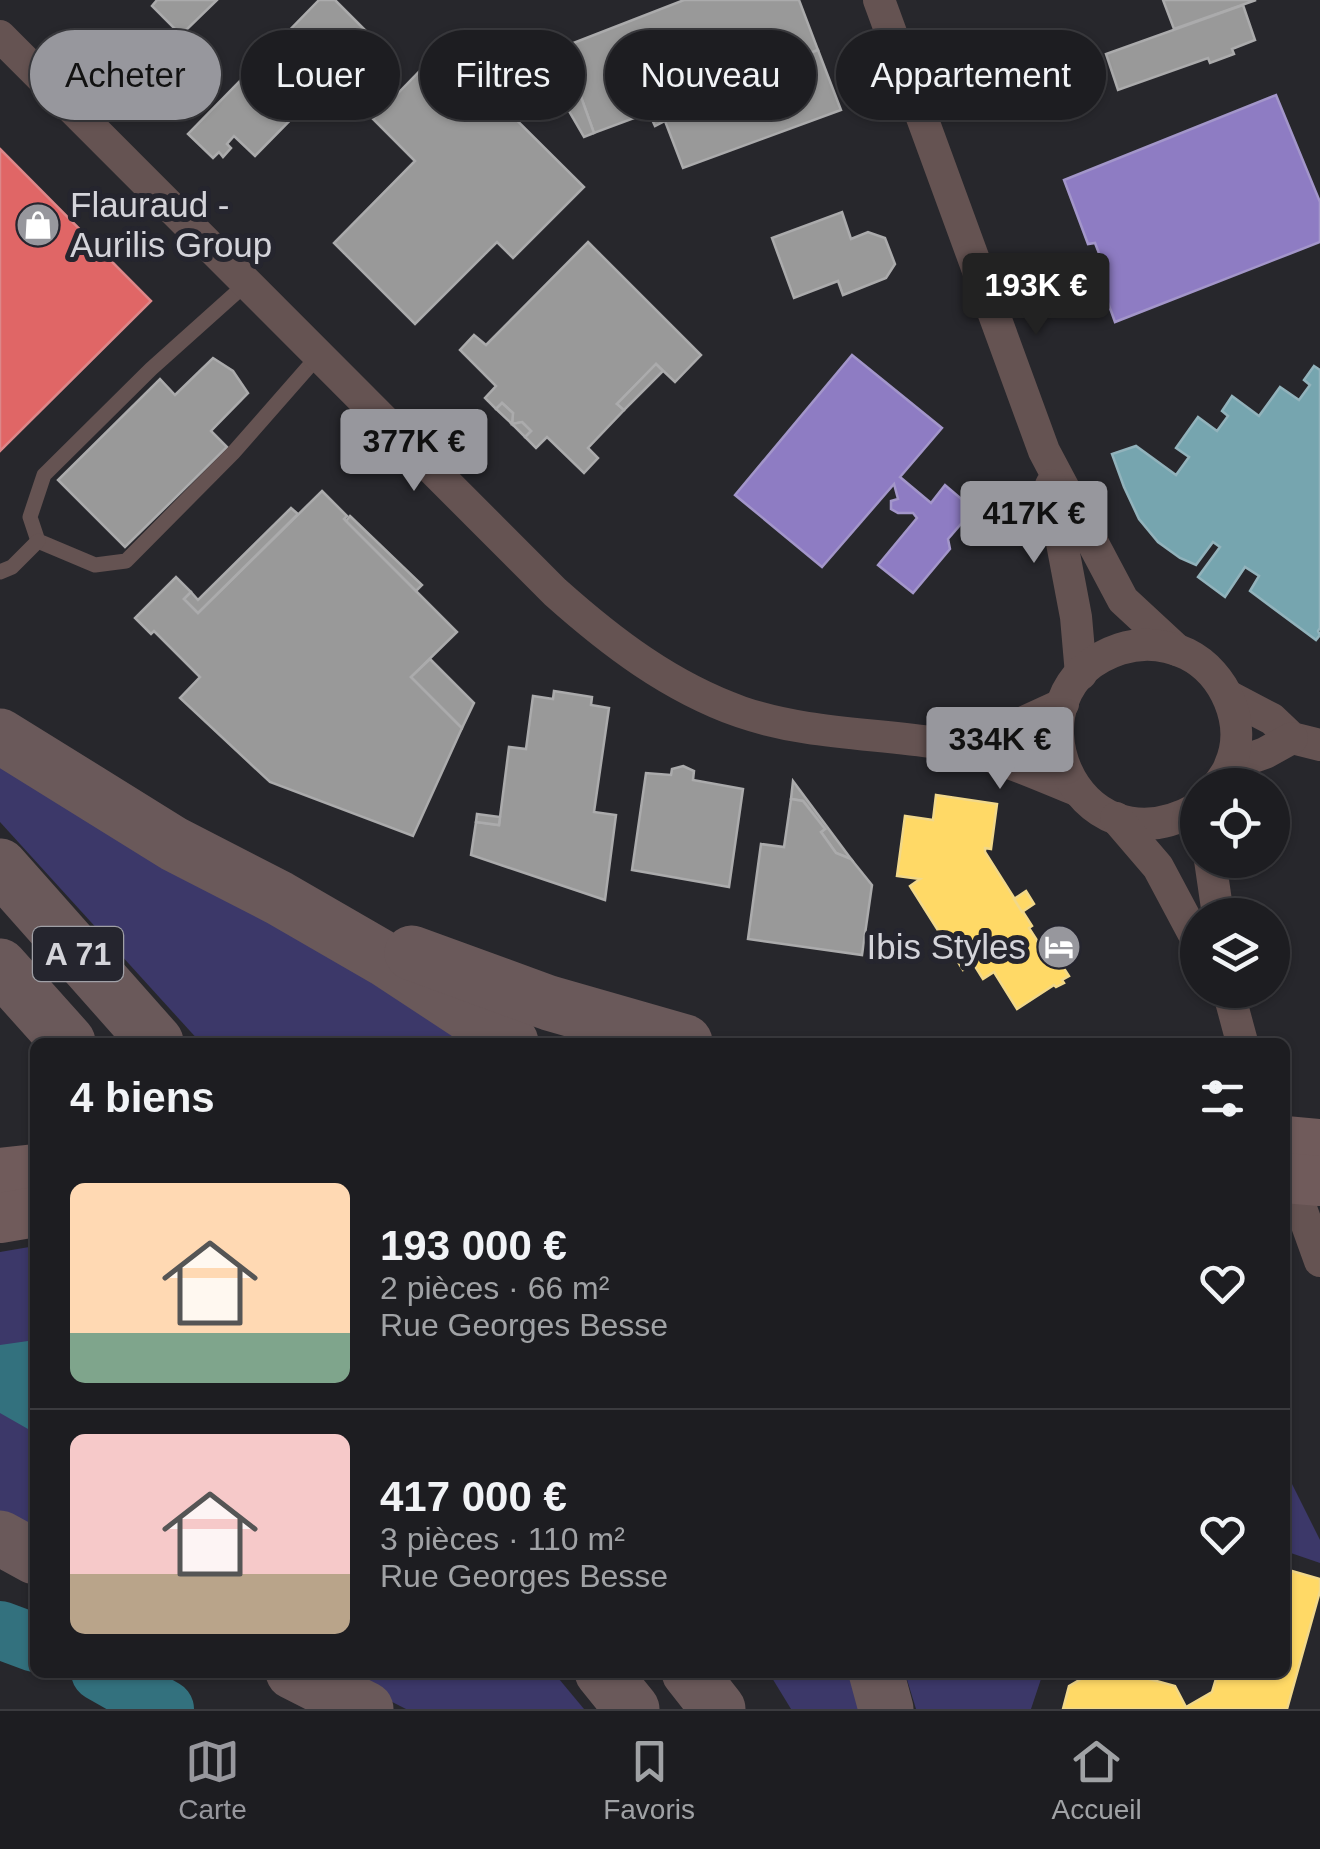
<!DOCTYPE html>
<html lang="fr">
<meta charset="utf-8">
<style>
body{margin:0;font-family:Helvetica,sans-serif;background:#25262a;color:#f1f3f6;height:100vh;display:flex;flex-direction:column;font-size:38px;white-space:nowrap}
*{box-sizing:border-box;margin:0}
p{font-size:32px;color:#a0a2a5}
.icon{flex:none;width:55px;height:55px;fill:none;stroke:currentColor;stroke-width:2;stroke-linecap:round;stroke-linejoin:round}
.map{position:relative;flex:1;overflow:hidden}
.panel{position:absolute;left:30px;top:1038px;width:1260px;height:640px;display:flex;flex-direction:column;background:#1d1d21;border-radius:15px;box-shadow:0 2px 8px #0004,0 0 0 2px #3b3b3f}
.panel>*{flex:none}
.banner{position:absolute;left:30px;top:30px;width:1260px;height:90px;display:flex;gap:20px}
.buttons{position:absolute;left:1180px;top:768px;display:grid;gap:20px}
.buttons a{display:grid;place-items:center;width:110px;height:110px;border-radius:50%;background:#1d1d21;box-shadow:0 2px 8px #0004,0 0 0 2px #3b3b3f;font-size:50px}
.price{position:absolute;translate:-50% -85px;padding:0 22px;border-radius:10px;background:#97979d;color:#111;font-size:32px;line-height:65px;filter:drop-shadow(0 2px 5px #0008)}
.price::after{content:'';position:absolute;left:50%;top:60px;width:30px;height:22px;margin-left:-15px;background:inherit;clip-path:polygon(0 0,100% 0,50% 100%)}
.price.active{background:#222;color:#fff}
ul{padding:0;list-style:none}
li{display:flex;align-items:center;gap:30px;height:250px;padding:0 40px}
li+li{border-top:2px solid #3b3b3f}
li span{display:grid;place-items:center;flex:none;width:280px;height:200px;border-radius:15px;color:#555}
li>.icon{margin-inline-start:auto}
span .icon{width:120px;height:120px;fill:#fffc;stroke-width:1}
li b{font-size:42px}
h2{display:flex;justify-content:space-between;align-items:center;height:120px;padding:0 40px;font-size:42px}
.pill{padding:0 35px;border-radius:45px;background:#1d1d21;box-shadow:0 2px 8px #0004,0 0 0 2px #3b3b3f;font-size:35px;line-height:90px}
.pill.active{background:#97979d;color:#111}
.tabs{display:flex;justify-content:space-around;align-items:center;height:140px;border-top:2px solid #3b3b3f;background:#1d1d21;font-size:28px;color:#a0a2a5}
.tabs a{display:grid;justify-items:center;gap:5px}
.tabs .active{color:#97979d}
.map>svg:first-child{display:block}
</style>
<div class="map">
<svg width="1320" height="1709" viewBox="0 0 1320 1709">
<rect width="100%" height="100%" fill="#27272c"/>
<g fill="#3c3869">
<path d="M 0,763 L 474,1042 L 200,1042 L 0,822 Z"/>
<path d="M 35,1246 L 35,1527 L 0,1511 L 0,1252 Z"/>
<path d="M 1290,1480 L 1320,1540 L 1320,1563 L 1285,1551 L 1285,1482 Z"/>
<path d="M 335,1673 L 554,1673 L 584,1709 L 406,1709 Z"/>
<path d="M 769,1673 L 861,1673 L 873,1709 L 791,1709 Z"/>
<path d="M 905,1673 L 1043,1673 L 1031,1709 L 916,1709 Z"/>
</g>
<path fill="#33717e" d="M 35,1340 L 35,1433 L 0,1413 L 0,1345 Z"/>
<g fill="#ffd966" stroke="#f2d889" stroke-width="2.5">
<path d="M 936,795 L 997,804 L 991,849 L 985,848 L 985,852 L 1032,926 L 1029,928 L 1038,942 L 1045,939 L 1069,976 L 1062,980 L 1064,983 L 1056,987 L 1054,985 L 1017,1009 L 994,972 L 983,979 L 973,963 L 963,970 L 910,886 L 920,879 L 897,876 L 905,816 L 933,820 Z"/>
<path d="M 1026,891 L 1034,904 L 1022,912 L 1014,899 Z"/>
<path d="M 1285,1569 L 1320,1579 L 1320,1591 L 1287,1709 L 1063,1709 L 1069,1686 L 1093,1672 L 1124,1672 L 1175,1686 L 1186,1707 L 1212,1692 L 1218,1672 L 1285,1672 Z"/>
</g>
<path fill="#e06666" stroke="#dc8789" stroke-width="2.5" d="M 0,149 L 151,301 L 0,451 Z"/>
<g fill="#8e7cc3" stroke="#a396ca" stroke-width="2.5">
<path d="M 1276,95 L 1320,202 L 1320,242 L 1115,322 L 1094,264 L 1100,256 L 1095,243 L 1088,244 L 1064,180 Z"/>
<path d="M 852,355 L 942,428 L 900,477 L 931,503 L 945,485 L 979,514 L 969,526 L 961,524 L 948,539 L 950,549 L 913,593 L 878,565 L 917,518 L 913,513 L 898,513 L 891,509 L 891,501 L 898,499 L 894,484 L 822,567 L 735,495 Z"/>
</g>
<path fill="#76a5af" stroke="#92b3bc" stroke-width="2.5" d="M 1314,366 L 1320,370 L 1320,628 L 1318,631 L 1320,635 L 1316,640 L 1250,591 L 1259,576 L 1245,567 L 1225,597 L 1198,577 L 1220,547 L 1213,542 L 1196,565 L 1180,558 L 1158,542 L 1139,519 L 1124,487 L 1112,454 L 1136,446 L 1176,475 L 1189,457 L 1176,448 L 1198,417 L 1217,431 L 1228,416 L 1222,411 L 1232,396 L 1259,416 L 1280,387 L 1299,400 L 1310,385 L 1304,380 Z"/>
<g fill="#999" stroke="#ababac" stroke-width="2.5">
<path d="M 157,0 L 217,0 L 181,35 L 152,6 Z"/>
<path d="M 319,0 L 335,0 L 372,37 L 255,156 L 234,136 L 227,144 L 231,148 L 223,157 L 219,152 L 213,158 L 188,134 Z"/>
<path d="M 684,0 L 799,0 L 818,50 L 594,133 L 563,47 Z"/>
<path d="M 1163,0 L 1256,0 L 1174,29 Z"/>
<path d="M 1243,5 L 1255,40 L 1232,49 L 1234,54 L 1210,63 L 1208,58 L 1118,90 L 1106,54 Z"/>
<path d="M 443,47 L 584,187 L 513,258 L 497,242 L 415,324 L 334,243 L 415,161 L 373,119 Z"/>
<path d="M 563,47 L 594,133 L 584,137 L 537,56 Z"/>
<path d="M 818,50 L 841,110 L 683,168 L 665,121 L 655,126 L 650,115 L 661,110 L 661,108 Z"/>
<path d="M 517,76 L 533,93 L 527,99 L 510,83 Z"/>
<path d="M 964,90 L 970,103 L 959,107 L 954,94 Z"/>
<path d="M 842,212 L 851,239 L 868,232 L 885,238 L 895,264 L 886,278 L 843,295 L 838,281 L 794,298 L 772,238 Z"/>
<path d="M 588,242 L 701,355 L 675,382 L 656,364 L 617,404 L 624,410 L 588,448 L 598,458 L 584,473 L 547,437 L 536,448 L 525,437 L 531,431 L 522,422 L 512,424 L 513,413 L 502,403 L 496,409 L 485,398 L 496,386 L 460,350 L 474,335 L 486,345 Z"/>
<path d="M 213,358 L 233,371 L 248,393 L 211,431 L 227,447 L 125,547 L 58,480 L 160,379 L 175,395 Z"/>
<path d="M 656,364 L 663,371 L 624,410 L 617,404 Z"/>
<path d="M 502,403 L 513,413 L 512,424 L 496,409 Z"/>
<path d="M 522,422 L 531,431 L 525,437 L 512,424 Z"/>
<path d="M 322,491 L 347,516 L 344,519 L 457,632 L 411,677 L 462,728 L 413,836 L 270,782 L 180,698 L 200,677 L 154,631 L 151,634 L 135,618 L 176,577 L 191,592 L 184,599 L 198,613 Z"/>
<path d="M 291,508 L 298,514 L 198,613 L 184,599 L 191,592 L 198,600 Z"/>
<path d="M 350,516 L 422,585 L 416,591 L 346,521 Z"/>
<path d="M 430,659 L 474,703 L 462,728 L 411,677 Z"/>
<path d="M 554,691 L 592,697 L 591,705 L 609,708 L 594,812 L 616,815 L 605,900 L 471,855 L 476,822 L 499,825 L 509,747 L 526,749 L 533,696 L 553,699 Z"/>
<path d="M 683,766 L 694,771 L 693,780 L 743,789 L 729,887 L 632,870 L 646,773 L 671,775 L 672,769 Z"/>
<path d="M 793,781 L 851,859 L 836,853 L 821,832 L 825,829 L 803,801 L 791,799 Z"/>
<path d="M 791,799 L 803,801 L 825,829 L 821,832 L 836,853 L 851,859 L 872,885 L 862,955 L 748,939 L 761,844 L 784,847 Z"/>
<path d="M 477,814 L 500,817 L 499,825 L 476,822 Z"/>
</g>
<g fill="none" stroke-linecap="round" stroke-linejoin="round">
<g stroke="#33717e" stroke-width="58">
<path d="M 0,1630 L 35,1643"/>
<path d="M 100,1672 L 165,1709"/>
</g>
<g stroke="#655352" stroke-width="15">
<path d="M 247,283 L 151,369 L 44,475 L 30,517 L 38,541 L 95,565 L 126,561 L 233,453 L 319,355"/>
<path d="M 0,572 L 12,567 L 38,541"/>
</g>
<g stroke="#655352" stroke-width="32">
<path d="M 879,0 L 1044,451 L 1123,600 L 1177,650"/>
<path d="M 0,36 L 555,592 C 611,642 670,687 741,712 C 805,734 872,733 938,743 C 986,751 1032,772 1076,790"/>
<path d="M 1051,485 L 1076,617 L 1081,674"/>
<path d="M 1228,696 L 1272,719 L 1292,738 L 1320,745"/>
<path d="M 950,742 L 1004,731 L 1063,704"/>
<path d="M 1231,765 L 1265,753 L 1292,738"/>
<path d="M 1198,808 C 1073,879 998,689 1120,649 C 1142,642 1166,644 1187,654 C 1225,673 1248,724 1230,765 C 1228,772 1222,779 1218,785"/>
<path d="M 1116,818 L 1158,867 L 1198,942"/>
<path d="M 1210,860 L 1218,915"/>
<path d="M 1228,990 L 1242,1042"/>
<path d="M 1302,1211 L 1320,1261"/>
</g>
<g stroke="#705b5b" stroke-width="50">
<path d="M 1285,1141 L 1320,1144"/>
<path d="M 0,1173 L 35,1169"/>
<path d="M 1285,1178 L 1320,1181"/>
<path d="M 0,1218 L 35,1212"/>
</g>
<g stroke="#6a595a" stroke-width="55">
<path d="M 0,736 L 174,844 L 279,898 L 388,961 L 511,1042"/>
<path d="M 0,866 L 156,1042"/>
<path d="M 412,953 L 549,1003 L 685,1042"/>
<path d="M 0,966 L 68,1042"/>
<path d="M 0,1538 L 35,1557"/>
<path d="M 293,1672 L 366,1709"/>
<path d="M 602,1672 L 632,1709"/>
<path d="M 689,1672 L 718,1709"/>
<path d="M 876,1672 L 886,1709"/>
</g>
</g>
<defs>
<symbol id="shop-disc" viewBox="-11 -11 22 22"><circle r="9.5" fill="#97979d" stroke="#25252e"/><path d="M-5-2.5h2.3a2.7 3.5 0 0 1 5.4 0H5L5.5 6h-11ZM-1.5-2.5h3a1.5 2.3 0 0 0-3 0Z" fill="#fff"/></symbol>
<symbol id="hotel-disc" viewBox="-11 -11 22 22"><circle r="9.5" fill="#97979d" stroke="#25252e"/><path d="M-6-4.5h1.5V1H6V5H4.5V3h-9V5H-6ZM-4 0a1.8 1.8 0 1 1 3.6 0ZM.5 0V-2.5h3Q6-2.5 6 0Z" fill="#fff"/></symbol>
</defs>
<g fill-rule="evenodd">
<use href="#shop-disc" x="13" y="200" width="50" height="50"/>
<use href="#hotel-disc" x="1034" y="922" width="50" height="50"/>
</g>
<g text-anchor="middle" stroke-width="10" stroke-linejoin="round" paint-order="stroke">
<rect fill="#25252e" stroke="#a0a0a6" stroke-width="2.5" x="33" y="927" width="90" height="54" rx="8"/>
<g font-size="32" font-weight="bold" fill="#d4d4da">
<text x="78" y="965">A 71</text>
</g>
<g font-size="35" fill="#d4d4da" stroke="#25252e" text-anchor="start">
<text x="70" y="217">Flauraud -<tspan x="70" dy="40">Aurilis Group</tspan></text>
<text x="1026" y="959" text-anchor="end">Ibis Styles</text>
</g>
</g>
</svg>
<div class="buttons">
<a><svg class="icon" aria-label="locate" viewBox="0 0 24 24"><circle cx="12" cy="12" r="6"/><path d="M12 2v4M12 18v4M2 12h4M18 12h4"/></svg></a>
<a><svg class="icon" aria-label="layers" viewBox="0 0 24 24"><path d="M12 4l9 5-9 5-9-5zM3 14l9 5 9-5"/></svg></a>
</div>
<b class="price active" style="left:1036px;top:338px">193K €</b>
<b class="price" style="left:414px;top:494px">377K €</b>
<b class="price" style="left:1034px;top:566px">417K €</b>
<b class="price" style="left:1000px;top:792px">334K €</b>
<div class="banner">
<a class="pill active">Acheter</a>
<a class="pill">Louer</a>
<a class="pill">Filtres</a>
<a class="pill">Nouveau</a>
<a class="pill">Appartement</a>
</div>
<section class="panel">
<h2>4 biens<svg class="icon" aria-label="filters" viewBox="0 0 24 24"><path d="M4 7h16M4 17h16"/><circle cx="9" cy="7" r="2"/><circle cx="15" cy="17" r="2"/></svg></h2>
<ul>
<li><span style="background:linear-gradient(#ffd9b3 75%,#7fa58c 0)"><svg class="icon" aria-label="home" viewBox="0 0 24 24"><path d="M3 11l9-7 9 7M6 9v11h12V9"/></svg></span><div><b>193 000 €</b><p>2 pièces · 66 m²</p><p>Rue Georges Besse</p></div><svg class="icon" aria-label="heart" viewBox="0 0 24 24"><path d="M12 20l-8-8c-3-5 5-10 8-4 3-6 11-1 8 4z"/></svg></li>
<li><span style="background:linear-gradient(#f6c9c9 70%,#b9a48a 0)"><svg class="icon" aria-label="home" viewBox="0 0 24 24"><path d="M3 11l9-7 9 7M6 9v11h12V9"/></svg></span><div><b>417 000 €</b><p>3 pièces · 110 m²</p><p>Rue Georges Besse</p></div><svg class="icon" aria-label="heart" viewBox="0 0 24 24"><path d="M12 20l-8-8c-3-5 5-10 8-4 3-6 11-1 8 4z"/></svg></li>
</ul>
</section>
</div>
<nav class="tabs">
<a class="active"><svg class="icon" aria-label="map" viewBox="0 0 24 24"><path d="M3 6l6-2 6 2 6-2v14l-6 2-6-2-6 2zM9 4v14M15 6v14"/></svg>Carte</a>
<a><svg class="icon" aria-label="saved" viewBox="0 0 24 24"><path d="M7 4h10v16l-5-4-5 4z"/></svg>Favoris</a>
<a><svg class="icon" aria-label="home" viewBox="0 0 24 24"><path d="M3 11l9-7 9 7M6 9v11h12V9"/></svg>Accueil</a>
</nav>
